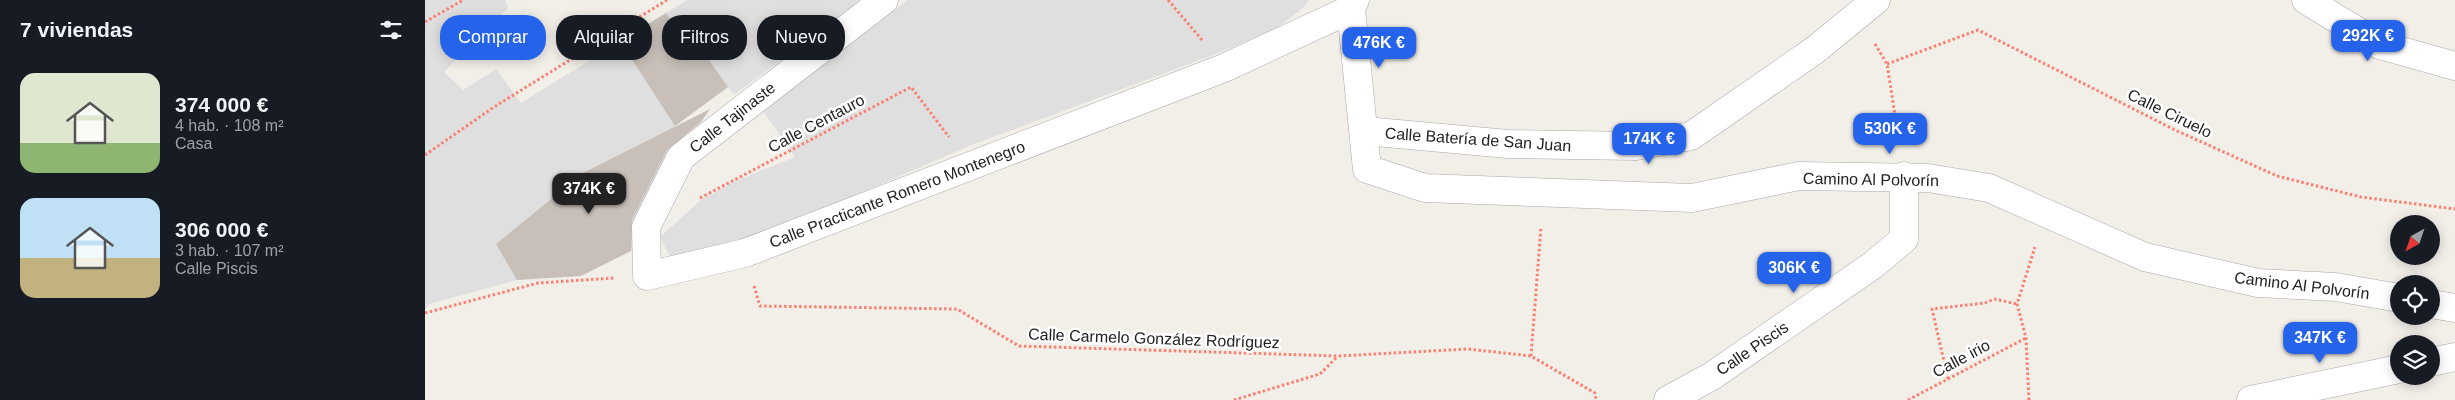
<!DOCTYPE html>
<html lang="es">
<meta charset="utf-8">
<style>
body{margin:0;font-family:Helvetica,sans-serif;background:#20242c;color:#f1f3f6;height:100vh;display:flex;flex-direction:column;font-size:19px;white-space:nowrap}
*{box-sizing:border-box;margin:0}
p{font-size:16px;color:#9ea1a6}
.icon{flex:none;width:28px;height:28px;fill:none;stroke:currentColor;stroke-width:2;stroke-linecap:round;stroke-linejoin:round}
.map{position:relative;flex:1;overflow:hidden}
.panel{display:flex;flex-direction:column;background:#171b24;width:425px}
.panel>*{flex:none}
.banner{position:absolute;left:15px;top:15px;width:475px;height:45px;display:flex;gap:10px}
.needle{width:32px;rotate:220deg}
.buttons{position:absolute;left:1965px;top:215px;display:grid;gap:10px}
.buttons a{display:grid;place-items:center;width:50px;height:50px;border-radius:50%;background:#171b24;box-shadow:0 2px 12px #0003;font-size:25px}
.price{position:absolute;translate:-50% -42px;padding:0 11px;border-radius:10px;background:#2563eb;color:#fff;font-size:16px;line-height:32px;filter:drop-shadow(0 1px 2px #0008)}
.price::after{content:'';position:absolute;left:50%;top:30px;width:15px;height:11px;margin-left:-8px;background:inherit;clip-path:polygon(0 0,100% 0,50% 100%)}
.price.current{background:#222;color:#fff}
ul{padding:0;list-style:none}
li{display:flex;align-items:center;gap:15px;height:125px;padding:0 20px}
li span{display:grid;place-items:center;flex:none;width:140px;height:100px;border-radius:15px;color:#555}
li>.icon{margin-inline-start:auto}
span .icon{width:60px;height:60px;fill:#fffc;stroke-width:1}
li b{font-size:21px}
h2{display:flex;justify-content:space-between;align-items:center;height:60px;padding:0 20px;font-size:21px}
.tag{padding:0 18px;border-radius:20px;background:#171b24;box-shadow:0 2px 12px #0003;font-size:18px;line-height:45px}
.tag.current{background:#2563eb;color:#fff}
main{display:flex;flex:1;min-height:0}
.map>svg:first-child{display:block}
</style>
<main>
<section class="panel">
<h2>7 viviendas<svg class="icon" aria-label="filters" viewBox="0 0 24 24"><path d="M4 7h16M4 17h16"/><circle cx="9" cy="7" r="2"/><circle cx="15" cy="17" r="2"/></svg></h2>
<ul>
<li><span style="background:linear-gradient(#dfe7d0 70%,#8fb573 0)"><svg class="icon" aria-label="home" viewBox="0 0 24 24"><path d="M3 11l9-7 9 7M6 9v11h12V9"/></svg></span><div><b>374 000 €</b><p>4 hab. · 108 m²</p><p>Casa</p></div></li>
<li><span style="background:linear-gradient(#bfe0f5 60%,#c2b280 0)"><svg class="icon" aria-label="home" viewBox="0 0 24 24"><path d="M3 11l9-7 9 7M6 9v11h12V9"/></svg></span><div><b>306 000 €</b><p>3 hab. · 107 m²</p><p>Calle Piscis</p></div></li>
</ul>
</section>
<div class="map">
<svg width="2030" height="400" viewBox="0 0 2030 400">
<rect width="100%" height="100%" fill="#f2efe9"/>
<g fill="#e0dfdf">
<path d="M 0,0 L 80,0 L 83,8 L 19,72 L 38,90 L 71,69 L 96,103 L 262,0 L 436,0 L 309,95 L 303,87 L 250,126 L 263,141 L 212,248 L 157,275 L 92,280 L 4,304 L 0,310 Z"/>
<path d="M 483,0 L 884,0 L 877,9 L 849,30 L 783,57 L 544,146 L 330,239 L 248,263 L 235,237 L 277,199 L 313,180 L 370,157 L 336,108 L 396,66 Z"/>
</g>
<g fill="#c7bfb8">
<path d="M 241,13 L 258,42 L 267,36 L 303,87 L 250,126 L 195,41 Z"/>
<path d="M 285,109 L 276,122 L 242,150 L 207,220 L 206,251 L 156,276 L 92,280 L 71,244 L 158,173 Z"/>
</g>
<g fill="none" stroke-linecap="round" stroke-linejoin="round">
<defs>
<g id="minor">
<path d="M 459,0 L 256,157 L 221,227 L 222,276 L 320,253 L 799,68 L 926,9"/>
<path d="M 930,0 L 926,9 L 942,169 L 1000,188 L 1267,198 L 1374,176 L 1503,178 L 1564,188 L 1720,257 L 1833,283 L 1911,287 L 1974,298"/>
<path d="M 1881,0 L 1955,45 L 2030,66"/>
<path d="M 940,131 L 1083,144 L 1211,146 L 1266,136 L 1390,50 L 1451,0"/>
<path d="M 2006,304 L 2030,308"/>
<path d="M 2006,362 L 2030,357"/>
<path d="M 1243,400 L 1287,376 L 1448,265 L 1479,239 L 1479,176"/>
<path d="M 1826,400 L 1974,369"/>
</g>
</defs>
<use href="#minor" stroke="#a9a9a9" stroke-width="29"/>
<g stroke="#fa8072" stroke-width="3" stroke-dasharray="2.5 2.5" stroke-linecap="butt">
<path d="M 743,0 L 777,40"/>
<path d="M 0,22 L 38,0"/>
<path d="M 1450,44 L 1462,64 L 1474,141"/>
<path d="M 1462,64 L 1553,30 L 1750,130 L 1852,176 L 1936,197 L 2030,209"/>
<path d="M 0,155 L 69,107 L 242,0"/>
<path d="M 275,198 L 486,87 L 524,137"/>
<path d="M 329,286 L 335,306 L 532,309 L 594,346 L 913,356 L 1043,349 L 1106,356 L 1170,393 L 1171,400"/>
<path d="M 0,313 L 113,283 L 189,278"/>
<path d="M 1106,356 L 1116,227"/>
<path d="M 1523,379 L 1507,309 L 1560,303 L 1569,299 L 1592,304"/>
<path d="M 809,400 L 895,374 L 912,357"/>
<path d="M 1483,400 L 1601,338"/>
<path d="M 1604,400 L 1601,338 L 1592,304 L 1610,247"/>
</g>
<use href="#minor" stroke="#fff" stroke-width="28"/>
</g>
<g text-anchor="middle" stroke-width="5" stroke-linejoin="round" paint-order="stroke">
<g font-size="16" fill="#222" stroke="#fff">
<text transform="translate(1745 113) rotate(26)" y="6">Calle Ciruelo</text>
<text transform="translate(307 117) rotate(-38)" y="6">Calle Tajinaste</text>
<text transform="translate(391 123) rotate(-28)" y="6">Calle Centauro</text>
<text transform="translate(1053 139) rotate(4)" y="6">Calle Batería de San Juan</text>
<text transform="translate(1446 179) rotate(1)" y="6">Camino Al Polvorín</text>
<text transform="translate(472 194) rotate(-21)" y="6">Calle Practicante Romero Montenegro</text>
<text transform="translate(1877 285) rotate(7)" y="6">Camino Al Polvorín</text>
<text transform="translate(729 338) rotate(2)" y="6">Calle Carmelo González Rodríguez</text>
<text transform="translate(1327 348) rotate(-34)" y="6">Calle Piscis</text>
<text transform="translate(1536 358) rotate(-28)" y="6">Calle irio</text>
</g>
</g>
</svg>
<div class="buttons">
<a><svg class="needle" viewBox="-14 -14 28 28"><path d="M0-13l5 13h-10z" fill="#e53935"/><path d="M0 13l5-13h-10z" fill="#9ea1a6"/></svg></a>
<a><svg class="icon" aria-label="locate" viewBox="0 0 24 24"><circle cx="12" cy="12" r="6"/><path d="M12 2v4M12 18v4M2 12h4M18 12h4"/></svg></a>
<a><svg class="icon" aria-label="layers" viewBox="0 0 24 24"><path d="M12 4l9 5-9 5-9-5zM3 14l9 5 9-5"/></svg></a>
</div>
<b class="price" style="left:1943px;top:62px">292K €</b>
<b class="price" style="left:954px;top:69px">476K €</b>
<b class="price" style="left:1465px;top:155px">530K €</b>
<b class="price" style="left:1224px;top:165px">174K €</b>
<b class="price current" style="left:164px;top:215px">374K €</b>
<b class="price" style="left:1369px;top:294px">306K €</b>
<b class="price" style="left:1895px;top:364px">347K €</b>
<div class="banner">
<a class="tag current">Comprar</a>
<a class="tag">Alquilar</a>
<a class="tag">Filtros</a>
<a class="tag">Nuevo</a>
</div>
</div>
</main>
